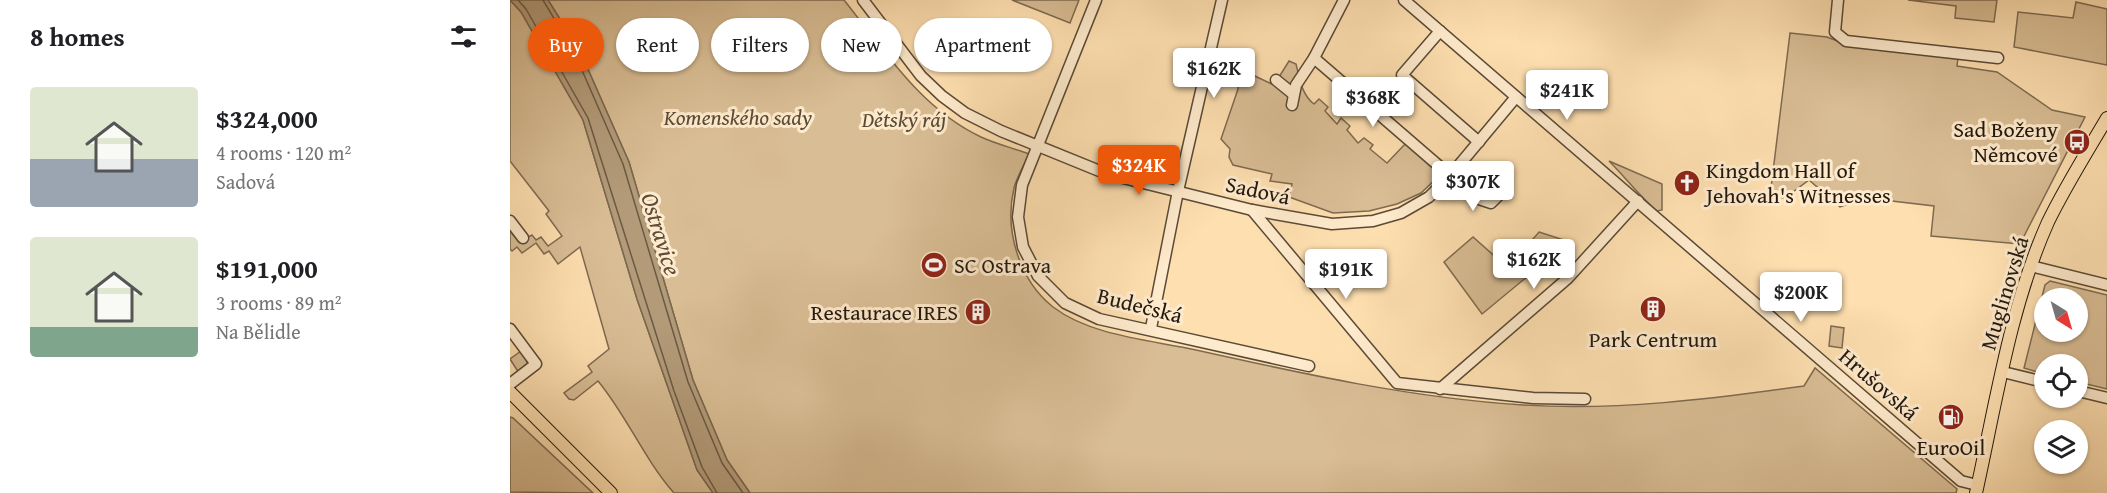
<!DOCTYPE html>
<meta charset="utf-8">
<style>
body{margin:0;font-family:"Gentium Book Plus",serif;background:#f2f2f2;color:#202124;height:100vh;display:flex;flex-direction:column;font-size:22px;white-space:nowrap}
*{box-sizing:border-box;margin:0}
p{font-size:20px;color:#757577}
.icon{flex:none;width:33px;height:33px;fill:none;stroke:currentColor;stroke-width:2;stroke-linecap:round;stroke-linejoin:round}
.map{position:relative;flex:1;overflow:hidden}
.details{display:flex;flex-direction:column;background:#fff;width:510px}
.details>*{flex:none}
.banner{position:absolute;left:18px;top:18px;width:570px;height:54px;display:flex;gap:12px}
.needle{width:39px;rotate:143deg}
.buttons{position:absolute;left:1524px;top:288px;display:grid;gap:12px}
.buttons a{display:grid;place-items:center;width:54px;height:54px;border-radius:50%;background:#fff;box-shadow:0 2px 4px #0004;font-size:30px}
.price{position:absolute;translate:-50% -51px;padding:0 14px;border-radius:6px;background:#fff;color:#222;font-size:20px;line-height:39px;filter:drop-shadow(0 2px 3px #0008)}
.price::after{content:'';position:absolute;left:50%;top:36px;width:18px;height:14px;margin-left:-9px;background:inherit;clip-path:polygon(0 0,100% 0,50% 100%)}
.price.active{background:#ea580c;color:#fff}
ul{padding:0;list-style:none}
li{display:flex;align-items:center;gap:18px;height:150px;padding:0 30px}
li span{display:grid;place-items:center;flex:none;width:168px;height:120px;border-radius:6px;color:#555}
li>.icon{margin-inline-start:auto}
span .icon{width:72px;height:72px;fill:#fffc;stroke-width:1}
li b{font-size:26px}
h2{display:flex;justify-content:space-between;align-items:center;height:72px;padding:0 30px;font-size:26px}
.tag{padding:0 21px;border-radius:27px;background:#fff;box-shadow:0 2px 4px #0004;font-size:21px;line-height:54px}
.tag.active{background:#ea580c;color:#fff}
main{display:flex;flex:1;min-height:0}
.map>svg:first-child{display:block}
</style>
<main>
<section class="details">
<h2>8 homes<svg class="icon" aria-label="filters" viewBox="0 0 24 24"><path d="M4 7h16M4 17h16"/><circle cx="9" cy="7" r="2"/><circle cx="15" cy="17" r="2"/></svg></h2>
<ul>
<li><span style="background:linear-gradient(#dfe7d0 60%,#9aa5b1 0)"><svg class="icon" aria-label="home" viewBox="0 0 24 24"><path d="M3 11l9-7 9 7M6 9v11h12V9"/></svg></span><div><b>$324,000</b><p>4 rooms · 120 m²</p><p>Sadová</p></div></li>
<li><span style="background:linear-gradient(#dfe7d0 75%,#7fa58c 0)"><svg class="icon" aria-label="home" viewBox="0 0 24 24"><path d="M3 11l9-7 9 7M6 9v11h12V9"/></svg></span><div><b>$191,000</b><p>3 rooms · 89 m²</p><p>Na Bělidle</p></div></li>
</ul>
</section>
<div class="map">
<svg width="1597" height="493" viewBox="0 0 1597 493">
<rect width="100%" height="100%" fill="#fedfb0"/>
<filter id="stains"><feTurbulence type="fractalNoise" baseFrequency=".00333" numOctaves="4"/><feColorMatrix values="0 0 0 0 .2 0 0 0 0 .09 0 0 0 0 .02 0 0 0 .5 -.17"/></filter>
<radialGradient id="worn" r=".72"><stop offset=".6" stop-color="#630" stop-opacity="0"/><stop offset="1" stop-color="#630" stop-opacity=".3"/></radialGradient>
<g fill="#d9bd94" stroke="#7e6a51" stroke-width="1.5" fill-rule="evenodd">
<path d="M 0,0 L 11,12 L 73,120 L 127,299 L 187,470 L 203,493 L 164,493 C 134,459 117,416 88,381 L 64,400 L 59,399 L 54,393 L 82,372 L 78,366 L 99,349 L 70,247 L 48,264 L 39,251 L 34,254 L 26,243 L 12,253 L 7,247 L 2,251 L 0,249 L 0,231 L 9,242 L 22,235 L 26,240 L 31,237 L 38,246 L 52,236 L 36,214 L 39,211 L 0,161 Z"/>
<path d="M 38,0 L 334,0 C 374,50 411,109 471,137 C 486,144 503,148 519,154 C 514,165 507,177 504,188 C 494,230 509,280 543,307 C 581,336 641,340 686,350 C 794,374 902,398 1013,405 C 1107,411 1201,399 1294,386 L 1305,368 L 1447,489 L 1446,493 L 240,493 L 217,460 L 183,380 L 119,162 L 69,49 Z"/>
<path d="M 502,0 L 569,0 L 560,23 Z"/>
<path d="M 1398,0 L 1487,0 L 1484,22 L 1445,18 L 1446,6 Z"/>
<path d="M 1566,2 L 1597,9 L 1597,65 L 1504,47 L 1508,12 L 1563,18 Z"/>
<path d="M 1280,33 L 1317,37 L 1338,45 L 1448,58 L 1447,66 L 1487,72 L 1542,110 L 1575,117 L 1510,244 L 1421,236 L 1424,206 L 1356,198 L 1330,207 L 1299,180 L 1275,198 L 1260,196 Z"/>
<path d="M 779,61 L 786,64 C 790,80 792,95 804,104 L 809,99 L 818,107 L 815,111 L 827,124 L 831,118 L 840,126 L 837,130 L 848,143 L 854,138 L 863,145 L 860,149 L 877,163 L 896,143 L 931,174 L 911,193 L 887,204 L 859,211 L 823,213 L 779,197 L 782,184 L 760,181 L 762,174 L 723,165 L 719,157 L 720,149 L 711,139 L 728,89 L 730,69 L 764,85 Z"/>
<path d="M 1099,161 L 1152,184 L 1152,210 L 1147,211 C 1129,196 1116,178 1099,161 Z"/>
<path d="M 1029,232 L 1054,240 L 1018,276 L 972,314 L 934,262 L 963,237 L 998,268 Z"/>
<path d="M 1540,281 L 1597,295 L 1597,389 L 1568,382 L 1568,364 L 1534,364 L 1534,374 L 1514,368 L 1535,285 ZM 1534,298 L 1568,298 L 1568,332 L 1534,332 Z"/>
<path d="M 1321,326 L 1334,328 L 1332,348 L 1319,346 Z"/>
<path d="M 11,351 L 18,364 L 9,373 L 0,359 Z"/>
<path d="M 0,417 L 3,418 L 83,493 L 0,492 Z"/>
</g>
<path fill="#b39b79" stroke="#79674e" stroke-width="1.5" d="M 0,0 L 38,0 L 69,49 L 119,162 L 183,380 L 217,460 L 240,493 L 203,493 L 187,470 L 127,299 L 73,120 L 11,12 Z"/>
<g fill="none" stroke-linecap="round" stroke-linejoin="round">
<g stroke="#6a5a44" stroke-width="1.5">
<path d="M 8,0 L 16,9 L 78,118 L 164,391 L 192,467 L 207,493"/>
<path d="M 33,0 L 64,52 L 113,164 L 178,382 L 212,463 L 233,493"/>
</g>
<defs>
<g id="minor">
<path d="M 353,0 L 411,76 L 432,96 L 455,113 L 491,131 L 597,174 L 742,210 L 822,224 L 863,221 L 891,213 L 919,197 L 940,176 L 1006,97"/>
<path d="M 586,0 L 512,185 L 508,217 L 513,247 L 528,276 L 555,303 L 589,319 L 799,366"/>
<path d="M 894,0 L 1451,481 L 1467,485"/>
<path d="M 1328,0 L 1325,32 L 1336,41 L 1488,58"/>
<path d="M 930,31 L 892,75 L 969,142"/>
<path d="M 804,58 L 966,198 L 981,203 L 989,195"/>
<path d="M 766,80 L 782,93"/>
<path d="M 782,105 L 786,85 L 804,58 L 834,0"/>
<path d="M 742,210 L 887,383 L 1023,398 L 1075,399"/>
<path d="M 0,221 L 13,238"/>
<path d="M 1521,266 L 1597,285"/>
<path d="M 641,328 L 668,191 L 712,0"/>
<path d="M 0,329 L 26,364 L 0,384"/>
<path d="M 1493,372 L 1534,382"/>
<path d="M 930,389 L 1058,278 L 1128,201"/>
<path d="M 1568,391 L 1597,398"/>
</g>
<g id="major">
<path d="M 0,392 L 101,493"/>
<path d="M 1466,493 C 1486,403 1500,307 1538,222 C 1555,187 1577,152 1597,118"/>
</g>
</defs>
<use href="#minor" stroke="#594a36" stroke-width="13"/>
<use href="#major" stroke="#22180e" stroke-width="14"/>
<use href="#minor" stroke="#feeacc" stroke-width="10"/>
<use href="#major" stroke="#fedfb0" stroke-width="12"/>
</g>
<defs>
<symbol id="bus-disc" viewBox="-11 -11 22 22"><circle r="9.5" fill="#8f2418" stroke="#feeacc"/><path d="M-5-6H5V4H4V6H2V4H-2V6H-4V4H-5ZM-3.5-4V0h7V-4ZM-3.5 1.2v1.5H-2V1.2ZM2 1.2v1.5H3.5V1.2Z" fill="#fff"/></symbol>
<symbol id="church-disc" viewBox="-11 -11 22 22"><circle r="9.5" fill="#8f2418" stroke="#feeacc"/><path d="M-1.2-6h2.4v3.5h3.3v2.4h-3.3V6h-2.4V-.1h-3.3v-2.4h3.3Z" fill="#fff"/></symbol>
<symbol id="stadium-disc" viewBox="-11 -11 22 22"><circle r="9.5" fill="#8f2418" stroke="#feeacc"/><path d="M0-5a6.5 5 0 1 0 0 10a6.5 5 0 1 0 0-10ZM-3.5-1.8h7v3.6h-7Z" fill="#fff"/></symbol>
<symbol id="building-disc" viewBox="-11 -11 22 22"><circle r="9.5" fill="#8f2418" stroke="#feeacc"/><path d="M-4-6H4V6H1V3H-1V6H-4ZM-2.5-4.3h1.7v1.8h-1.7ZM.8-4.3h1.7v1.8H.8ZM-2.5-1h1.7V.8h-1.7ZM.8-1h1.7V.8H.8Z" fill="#fff"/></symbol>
<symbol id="fuel-disc" viewBox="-11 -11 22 22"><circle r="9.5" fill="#8f2418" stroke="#feeacc"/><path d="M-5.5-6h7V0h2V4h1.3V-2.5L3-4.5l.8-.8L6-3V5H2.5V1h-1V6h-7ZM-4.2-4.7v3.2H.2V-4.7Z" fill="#fff"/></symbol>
</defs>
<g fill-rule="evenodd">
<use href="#bus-disc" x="1552" y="127" width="30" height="30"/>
<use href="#church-disc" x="1162" y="168" width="30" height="30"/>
<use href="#stadium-disc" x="409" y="250" width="30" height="30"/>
<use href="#building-disc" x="1128" y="294" width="30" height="30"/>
<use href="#building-disc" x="453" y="297" width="30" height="30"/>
<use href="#fuel-disc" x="1426" y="402" width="30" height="30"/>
</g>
<g text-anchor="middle" stroke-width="6" stroke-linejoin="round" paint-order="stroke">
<g font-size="22" font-style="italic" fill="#594a36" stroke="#feeacc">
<text x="228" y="125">Komenského sady</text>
<text x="394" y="127">Dětský ráj</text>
</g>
<g font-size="22" fill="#22180e" stroke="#feeacc" text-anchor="end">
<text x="1548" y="137">Sad Boženy<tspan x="1548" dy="25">Němcové</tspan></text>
<text x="1196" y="178" text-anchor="start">Kingdom Hall of<tspan x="1196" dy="25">Jehovah's Witnesses</tspan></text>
<text x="444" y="273" text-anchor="start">SC Ostrava</text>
<text x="448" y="320">Restaurace IRES</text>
<text x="1143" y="347" text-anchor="middle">Park Centrum</text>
<text x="1441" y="455" text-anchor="middle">EuroOil</text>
</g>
<g font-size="22" fill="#22180e" stroke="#feeacc">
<text transform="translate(748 190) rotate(12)" y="8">Sadová</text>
<text transform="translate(1494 293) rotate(-73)" y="8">Muglinovská</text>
<text transform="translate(630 305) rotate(14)" y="8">Budečská</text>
<text transform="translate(1369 384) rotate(41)" y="8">Hrušovská</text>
</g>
<g font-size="24" font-style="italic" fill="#5c4c39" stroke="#feeacc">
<text transform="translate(151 234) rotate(73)" y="8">Ostravice</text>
</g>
</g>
<rect width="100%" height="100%" filter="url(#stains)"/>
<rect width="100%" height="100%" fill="url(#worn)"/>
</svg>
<div class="buttons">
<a><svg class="needle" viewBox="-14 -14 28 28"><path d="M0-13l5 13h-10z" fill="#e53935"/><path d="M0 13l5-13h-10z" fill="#757577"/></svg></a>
<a><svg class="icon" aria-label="locate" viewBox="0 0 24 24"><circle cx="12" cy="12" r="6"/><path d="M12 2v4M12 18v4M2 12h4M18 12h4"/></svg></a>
<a><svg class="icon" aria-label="layers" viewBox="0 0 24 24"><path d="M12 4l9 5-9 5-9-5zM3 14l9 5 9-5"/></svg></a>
</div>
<b class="price" style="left:704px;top:99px">$162K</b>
<b class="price" style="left:1057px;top:121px">$241K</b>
<b class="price" style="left:863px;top:128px">$368K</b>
<b class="price active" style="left:629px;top:196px">$324K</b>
<b class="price" style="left:963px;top:212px">$307K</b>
<b class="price" style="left:1024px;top:290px">$162K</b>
<b class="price" style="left:836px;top:300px">$191K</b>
<b class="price" style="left:1291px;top:323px">$200K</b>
<div class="banner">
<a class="tag active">Buy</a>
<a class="tag">Rent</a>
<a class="tag">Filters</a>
<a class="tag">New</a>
<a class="tag">Apartment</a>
</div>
</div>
</main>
